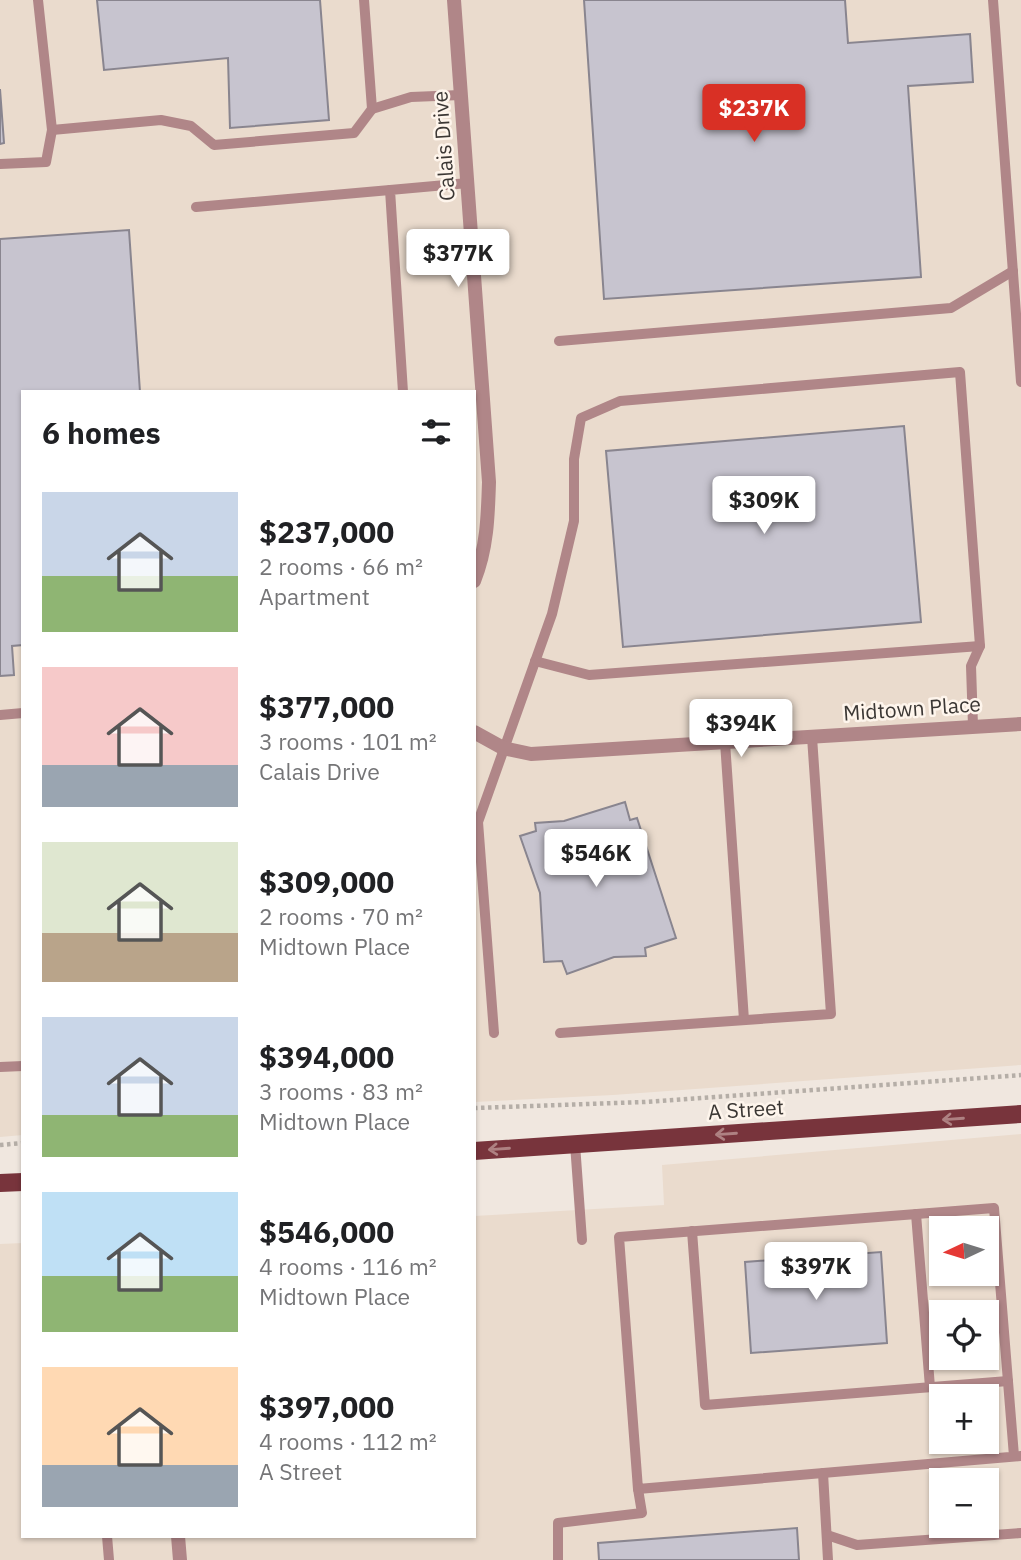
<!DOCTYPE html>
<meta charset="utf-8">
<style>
body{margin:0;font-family:"IBM Plex Sans",sans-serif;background:#f6f6f6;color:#202124;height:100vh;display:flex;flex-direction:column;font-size:26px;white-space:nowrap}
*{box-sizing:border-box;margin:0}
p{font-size:23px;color:#757577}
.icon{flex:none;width:38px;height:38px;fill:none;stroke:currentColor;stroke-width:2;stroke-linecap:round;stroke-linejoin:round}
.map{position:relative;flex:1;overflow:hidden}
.details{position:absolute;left:21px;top:390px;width:455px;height:1148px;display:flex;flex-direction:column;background:#fff;border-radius:0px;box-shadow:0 2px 5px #0004}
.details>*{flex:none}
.needle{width:46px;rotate:266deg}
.tools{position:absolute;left:929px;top:1216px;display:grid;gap:14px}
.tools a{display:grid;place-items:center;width:70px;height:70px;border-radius:0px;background:#fff;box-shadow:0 2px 5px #0004;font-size:35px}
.price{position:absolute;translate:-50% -60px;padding:0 16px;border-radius:7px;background:#fff;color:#222;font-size:23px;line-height:46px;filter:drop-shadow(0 2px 4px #0008)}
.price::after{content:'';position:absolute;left:50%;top:42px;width:21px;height:16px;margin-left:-10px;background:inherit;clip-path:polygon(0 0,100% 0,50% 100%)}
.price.active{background:#d93025;color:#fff}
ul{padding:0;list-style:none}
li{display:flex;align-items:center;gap:21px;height:175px;padding:0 21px}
li span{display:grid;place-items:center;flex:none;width:196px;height:140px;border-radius:0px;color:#555}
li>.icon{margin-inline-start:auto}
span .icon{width:84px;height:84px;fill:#fffc;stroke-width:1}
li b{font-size:30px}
h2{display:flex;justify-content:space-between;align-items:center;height:84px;padding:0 21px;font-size:30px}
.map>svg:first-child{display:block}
</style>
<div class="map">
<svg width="1021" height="1560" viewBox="0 0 1021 1560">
<rect width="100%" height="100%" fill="#f0e7df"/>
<g fill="#eadbcd" fill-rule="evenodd">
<path d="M 0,0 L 1021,0 L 1021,1065 L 613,1095 L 474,1102 L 474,392 L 23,392 L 23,1135 L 0,1137 Z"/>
<path d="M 1021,1134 L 1021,1560 L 0,1560 L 0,1244 L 23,1243 L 23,1536 L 474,1536 L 474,1216 L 664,1205 L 662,1165 ZM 942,1228 L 987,1228 L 987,1274 L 942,1274 ZM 942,1312 L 987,1312 L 987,1358 L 942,1358 ZM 942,1396 L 987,1396 L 987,1442 L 942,1442 ZM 942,1480 L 987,1480 L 987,1526 L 942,1526 Z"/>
</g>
<g fill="#c7c4cf" stroke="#89858f" stroke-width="2">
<path d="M 97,0 L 320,0 L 329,120 L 230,128 L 228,58 L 104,70 Z"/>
<path d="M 584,0 L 845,0 L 848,43 L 970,34 L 973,82 L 908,86 L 921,277 L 604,299 Z"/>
<path d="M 0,89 L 4,143 L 0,144 Z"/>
<path d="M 129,230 L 140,392 L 23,392 L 23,645 L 12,646 L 14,675 L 0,676 L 0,239 Z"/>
<path d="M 904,426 L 921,622 L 623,647 L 606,451 Z"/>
<path d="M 625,802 L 630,820 L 637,818 L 676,938 L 645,948 L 646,956 L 614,957 L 567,974 L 562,961 L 544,962 L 540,893 L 520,836 L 536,831 L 535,823 L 564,821 Z"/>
<path d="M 881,1252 L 887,1343 L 751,1353 L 745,1262 Z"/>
<path d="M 797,1528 L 799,1560 L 599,1560 L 598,1543 Z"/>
</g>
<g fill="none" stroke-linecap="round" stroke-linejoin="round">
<g stroke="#b5aea7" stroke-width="4.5" stroke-dasharray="3.5 3.5" stroke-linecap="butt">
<path d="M 474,1108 L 644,1102 L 1021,1075"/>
<path d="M 0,1145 L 23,1143"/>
</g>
<g stroke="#b08688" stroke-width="10">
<path d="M 993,0 L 1021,382"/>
<path d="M 372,109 L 411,97 L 461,95"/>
<path d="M 52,130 L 161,120 L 191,126 L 214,145 L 354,133 L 372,109 L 364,0"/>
<path d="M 0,164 L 46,162 L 52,130 L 38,0"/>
<path d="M 196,207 L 390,190"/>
<path d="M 559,341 L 951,308 L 1013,271"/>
<path d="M 403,392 L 390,190 L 468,183"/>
<path d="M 535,661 L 589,675 L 980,646"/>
<path d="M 0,715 L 23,713"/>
<path d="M 725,742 L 744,1020"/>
<path d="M 494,1033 L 478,822 L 552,614 L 574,521 L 574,459 L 581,418 L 620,401 L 960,372 L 980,646 L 971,666 L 973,726"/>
<path d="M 560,1033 L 831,1014 L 812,737"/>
<path d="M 0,1067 L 23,1066"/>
<path d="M 575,1144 L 582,1240"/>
<path d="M 916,1214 L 930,1387"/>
<path d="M 692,1231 L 705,1405 L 1008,1381"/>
<path d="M 1014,1456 L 994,1208 L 619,1237 L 638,1489 L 1021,1456"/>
<path d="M 823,1473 L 828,1560"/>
<path d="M 827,1535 L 857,1545 L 1021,1533"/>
<path d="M 107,1536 L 109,1560"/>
<path d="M 558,1560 L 558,1523 L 642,1513 L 638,1489"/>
</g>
<g stroke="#b08688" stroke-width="14">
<path d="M 454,0 L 489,482 C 488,516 487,549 474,581"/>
<path d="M 474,732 L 503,748 L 531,754 L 1021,724"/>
<path d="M 178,1536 L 180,1560"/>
</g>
<g stroke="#78343c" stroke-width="18">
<path d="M 474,1151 L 1021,1114"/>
<path d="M 0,1183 L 23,1182"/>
</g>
</g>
<defs><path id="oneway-shaft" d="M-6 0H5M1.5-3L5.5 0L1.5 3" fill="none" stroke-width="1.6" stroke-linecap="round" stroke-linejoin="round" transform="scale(1.75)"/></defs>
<g stroke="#ae8182">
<use href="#oneway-shaft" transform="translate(953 1119) rotate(176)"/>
<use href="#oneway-shaft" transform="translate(726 1134) rotate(176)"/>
<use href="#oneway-shaft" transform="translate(499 1149) rotate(176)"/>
</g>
<g text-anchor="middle" stroke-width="5" stroke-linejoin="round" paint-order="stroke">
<g font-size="21" fill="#3b3734" stroke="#fef5ec">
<text transform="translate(444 146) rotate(-94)" y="7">Calais Drive</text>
<text transform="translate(912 709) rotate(-4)" y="7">Midtown Place</text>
<text transform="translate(746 1110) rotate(-4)" y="7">A Street</text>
</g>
</g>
</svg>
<div class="tools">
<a><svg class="needle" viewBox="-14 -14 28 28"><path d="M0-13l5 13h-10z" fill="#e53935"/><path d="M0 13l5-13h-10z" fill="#757577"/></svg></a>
<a><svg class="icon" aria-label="locate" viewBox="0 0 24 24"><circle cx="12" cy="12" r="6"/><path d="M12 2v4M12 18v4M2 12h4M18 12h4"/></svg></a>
<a>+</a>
<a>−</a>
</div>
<b class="price active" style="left:754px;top:144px">$237K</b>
<b class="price" style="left:458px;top:289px">$377K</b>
<b class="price" style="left:764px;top:536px">$309K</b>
<b class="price" style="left:741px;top:759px">$394K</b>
<b class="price" style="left:596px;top:889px">$546K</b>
<b class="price" style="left:816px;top:1302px">$397K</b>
<section class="details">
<h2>6 homes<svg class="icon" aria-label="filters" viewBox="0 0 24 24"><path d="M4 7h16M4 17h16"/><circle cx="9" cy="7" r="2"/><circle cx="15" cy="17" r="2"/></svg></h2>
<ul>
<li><span style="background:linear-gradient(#c9d6e8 60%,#8fb573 0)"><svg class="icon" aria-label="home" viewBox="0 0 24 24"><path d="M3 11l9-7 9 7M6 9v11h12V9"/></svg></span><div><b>$237,000</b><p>2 rooms · 66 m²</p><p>Apartment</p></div></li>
<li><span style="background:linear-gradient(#f6c9c9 70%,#9aa5b1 0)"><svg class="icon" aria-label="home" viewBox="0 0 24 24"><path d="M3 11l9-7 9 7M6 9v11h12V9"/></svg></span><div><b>$377,000</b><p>3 rooms · 101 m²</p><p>Calais Drive</p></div></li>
<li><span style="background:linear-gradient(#dfe7d0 65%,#b9a48a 0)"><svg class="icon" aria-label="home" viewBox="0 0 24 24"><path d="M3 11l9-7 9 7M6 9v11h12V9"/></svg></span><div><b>$309,000</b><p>2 rooms · 70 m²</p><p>Midtown Place</p></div></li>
<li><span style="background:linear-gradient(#c9d6e8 70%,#8fb573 0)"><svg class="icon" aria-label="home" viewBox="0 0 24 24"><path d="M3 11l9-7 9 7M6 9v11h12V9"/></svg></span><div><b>$394,000</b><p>3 rooms · 83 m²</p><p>Midtown Place</p></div></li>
<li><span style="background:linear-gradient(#bfe0f5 60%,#8fb573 0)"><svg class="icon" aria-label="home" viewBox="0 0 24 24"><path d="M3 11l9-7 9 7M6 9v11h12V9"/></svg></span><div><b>$546,000</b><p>4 rooms · 116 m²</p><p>Midtown Place</p></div></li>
<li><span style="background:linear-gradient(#ffd9b3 70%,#9aa5b1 0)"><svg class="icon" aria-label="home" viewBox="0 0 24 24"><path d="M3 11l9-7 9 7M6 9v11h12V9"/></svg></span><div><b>$397,000</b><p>4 rooms · 112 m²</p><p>A Street</p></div></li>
</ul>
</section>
</div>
